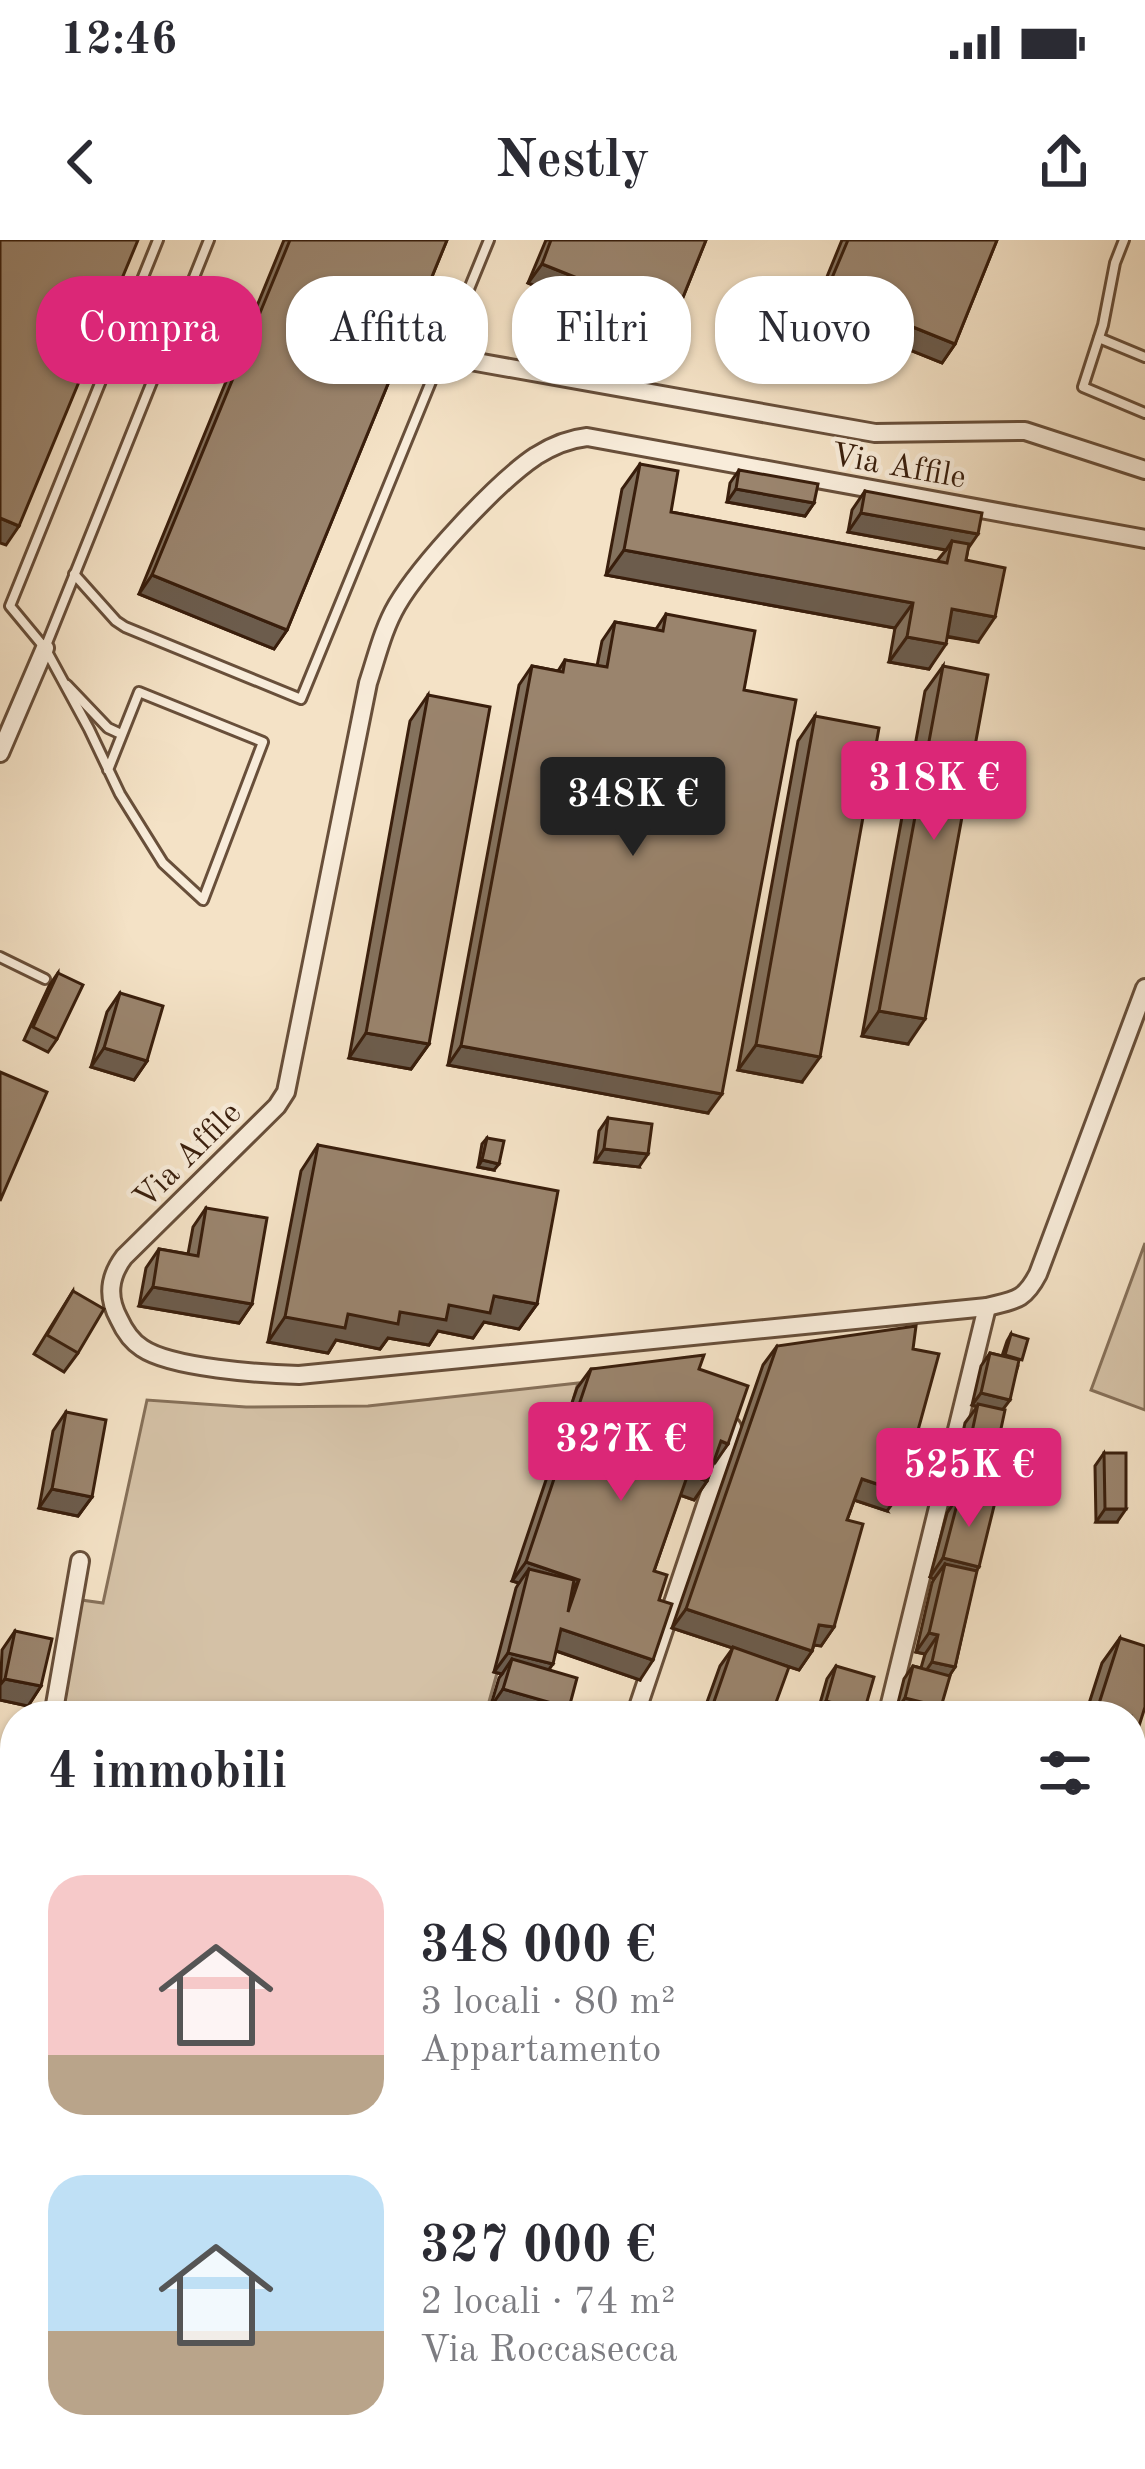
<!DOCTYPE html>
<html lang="it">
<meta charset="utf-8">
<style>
body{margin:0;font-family:"Old Standard TT",serif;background:#f7f7f7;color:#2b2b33;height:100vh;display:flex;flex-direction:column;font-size:45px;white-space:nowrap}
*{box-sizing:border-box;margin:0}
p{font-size:39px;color:#7c7c81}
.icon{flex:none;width:66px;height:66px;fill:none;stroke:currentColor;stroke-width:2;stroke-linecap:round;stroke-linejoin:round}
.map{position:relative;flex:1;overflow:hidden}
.drawer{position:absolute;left:0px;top:1461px;width:1146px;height:768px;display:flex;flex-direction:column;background:#fff;border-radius:48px 48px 0 0;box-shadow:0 3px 9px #0004}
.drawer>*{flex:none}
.top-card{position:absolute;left:36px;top:36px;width:1074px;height:108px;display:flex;gap:24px}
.price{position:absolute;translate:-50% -102px;padding:0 27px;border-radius:12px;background:#db2777;color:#fff;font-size:39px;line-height:78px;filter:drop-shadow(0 3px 6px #0008)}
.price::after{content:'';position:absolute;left:50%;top:72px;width:36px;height:27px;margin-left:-18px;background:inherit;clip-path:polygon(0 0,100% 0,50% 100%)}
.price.selected{background:#222;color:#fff}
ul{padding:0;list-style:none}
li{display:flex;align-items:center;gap:36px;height:300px;padding:0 48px}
li span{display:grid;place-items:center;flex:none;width:336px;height:240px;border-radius:36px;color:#555}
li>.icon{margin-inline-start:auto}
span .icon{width:144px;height:144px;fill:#fffc;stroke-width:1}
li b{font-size:51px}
h2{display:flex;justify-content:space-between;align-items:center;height:144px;padding:0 48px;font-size:51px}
.tag{padding:0 42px;border-radius:48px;background:#fff;box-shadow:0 3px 9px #0004;font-size:42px;line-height:108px}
.tag.selected{background:#db2777;color:#fff}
.status{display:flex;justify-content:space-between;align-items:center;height:84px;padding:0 60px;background:#fff;direction:ltr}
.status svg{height:33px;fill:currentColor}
header{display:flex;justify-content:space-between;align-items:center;height:156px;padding:0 48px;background:#fff;font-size:54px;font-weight:600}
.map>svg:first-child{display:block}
</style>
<div class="status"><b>12:46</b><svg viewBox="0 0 49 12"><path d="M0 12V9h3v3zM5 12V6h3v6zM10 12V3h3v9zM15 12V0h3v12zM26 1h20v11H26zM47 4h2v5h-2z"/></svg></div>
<header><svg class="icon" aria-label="back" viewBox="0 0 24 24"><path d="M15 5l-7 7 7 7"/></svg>Nestly<svg class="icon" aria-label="share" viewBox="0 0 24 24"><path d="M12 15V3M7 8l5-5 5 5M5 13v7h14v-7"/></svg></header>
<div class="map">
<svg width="1145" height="2229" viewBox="0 0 1145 2229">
<rect width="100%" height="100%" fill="#f4e2c6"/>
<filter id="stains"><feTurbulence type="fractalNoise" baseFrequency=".00167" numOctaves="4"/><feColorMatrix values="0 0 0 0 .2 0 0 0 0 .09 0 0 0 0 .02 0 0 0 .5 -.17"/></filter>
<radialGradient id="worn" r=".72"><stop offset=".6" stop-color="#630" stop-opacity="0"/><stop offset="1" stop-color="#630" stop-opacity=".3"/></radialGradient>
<g fill="#d4c1a6" stroke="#867059" stroke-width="3">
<path d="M 1145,1003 L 1145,1170 L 1091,1150 Z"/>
<path d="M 578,1143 L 485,1476 L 53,1476 L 74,1359 L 103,1363 L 147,1160 L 246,1167 L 368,1166 Z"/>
</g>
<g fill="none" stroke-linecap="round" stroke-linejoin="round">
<defs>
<g id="lane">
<path d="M 1124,0 L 1115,23 L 1103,85 L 1083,147 L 1145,173"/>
<path d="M 1099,98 L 1145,117"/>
<path d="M 74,334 L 116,381 L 125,387 L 301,459 L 489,0"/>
<path d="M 44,407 L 10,366 L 158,0"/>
<path d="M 67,445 L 108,488 L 121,494"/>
<path d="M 108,530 L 139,452 L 263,502 L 203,660 L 163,623 L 120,554 L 89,489 L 45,408 L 209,0"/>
<path d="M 0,717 L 45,739"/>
</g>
<g id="street">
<path d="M 465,120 L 875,193 L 1025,191 L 1145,230"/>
<path d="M 1145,299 L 587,197 C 568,199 552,206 536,216 C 497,242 421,324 397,365 C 383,389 377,416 368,443 L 286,852 L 277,866 L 124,1017 C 109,1037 107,1057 119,1079 C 124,1090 131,1101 142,1108 C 171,1128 262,1134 299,1135 L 987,1067 C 1015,1060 1024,1061 1038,1034 L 1145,748"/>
<path d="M 0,513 L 45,408"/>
<path d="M 53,1476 L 80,1321"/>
<path d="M 635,1476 L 732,1187"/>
<path d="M 887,1476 L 987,1067"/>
<path d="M 0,1771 L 15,1687"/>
<path d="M 1131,2027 L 1145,2045"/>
</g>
<g id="secondary">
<path d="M 1131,1973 L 1145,1973"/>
<path d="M 0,2020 L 15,2019"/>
</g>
</defs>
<use href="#lane" stroke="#684f3a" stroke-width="14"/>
<use href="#street" stroke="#684f3a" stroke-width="22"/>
<use href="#secondary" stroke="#391e0c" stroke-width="30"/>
<use href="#lane" stroke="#f8ecda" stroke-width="8"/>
<use href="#street" stroke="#f8ecda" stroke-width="16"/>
<use href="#secondary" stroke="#f8ecda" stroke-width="24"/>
</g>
<g fill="#84725e" stroke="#391e0c" stroke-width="3">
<path d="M 284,0 L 447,0 L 287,390 L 274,409 L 139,354 Z"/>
<path d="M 546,0 L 706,0 L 675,77 L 662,97 L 528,43 Z"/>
<path d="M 842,0 L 997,0 L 955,104 L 942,123 L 813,71 Z"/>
<path d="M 640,224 L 671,272 L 937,321 L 946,310 L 848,292 L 852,270 L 865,251 L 968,309 L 966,320 L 978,402 L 947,397 L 929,429 L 889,422 L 895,388 L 606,335 L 622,249 Z"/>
<path d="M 739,230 L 814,263 L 805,276 L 727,262 L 730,243 Z"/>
<path d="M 666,374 L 744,450 L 708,873 L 448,825 L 519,445 L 532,426 L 558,431 L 565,420 L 597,426 L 602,401 L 615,382 L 656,389 Z"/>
<path d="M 943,426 L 908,804 L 862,796 L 925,451 Z"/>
<path d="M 428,455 L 429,804 L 411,829 L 349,818 L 410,481 Z"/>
<path d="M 815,476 L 802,842 L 738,830 L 798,501 Z"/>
<path d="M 58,733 L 57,799 L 48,812 L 24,800 L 49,746 Z"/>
<path d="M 120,753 L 147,821 L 134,840 L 91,827 L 107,772 Z"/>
<path d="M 608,878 L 639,927 L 595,922 L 599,891 Z"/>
<path d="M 487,898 L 494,930 L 478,927 L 482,904 Z"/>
<path d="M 318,905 L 537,1064 L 519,1089 L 484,1082 L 473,1098 L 438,1091 L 429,1105 L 388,1098 L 380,1109 L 336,1100 L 328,1113 L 268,1102 L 301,931 Z"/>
<path d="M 206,968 L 252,1064 L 239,1083 L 139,1066 L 146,1028 L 159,1009 L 188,1014 L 193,987 Z"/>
<path d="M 73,1051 L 78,1113 L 64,1132 L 34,1114 Z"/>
<path d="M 1011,1094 L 1018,1126 L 1002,1170 L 990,1240 L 977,1258 L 976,1331 L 955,1427 L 949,1436 L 896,1471 L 904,1439 L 913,1426 L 921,1428 L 925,1414 L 916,1412 L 932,1343 L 934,1339 L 930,1337 L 947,1273 L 959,1255 L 950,1253 L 965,1183 L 977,1167 L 972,1165 L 981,1126 L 990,1113 L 1002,1116 L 1007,1101 Z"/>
<path d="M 777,1106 L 887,1271 L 854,1260 L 847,1280 L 834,1387 L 821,1406 L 814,1405 L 812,1411 L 799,1430 L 771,1421 L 774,1468 L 797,1476 L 702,1476 L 720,1426 L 733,1408 L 672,1388 L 763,1125 Z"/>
<path d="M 591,1129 L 699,1129 L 728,1204 L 714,1222 L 707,1241 L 694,1260 L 680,1255 L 654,1331 L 659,1360 L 640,1440 L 556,1411 L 549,1430 L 563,1476 L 518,1476 L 490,1468 L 499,1438 L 502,1434 L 494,1432 L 516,1348 L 519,1343 L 512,1341 L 577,1148 Z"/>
<path d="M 66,1172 L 92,1257 L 78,1276 L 39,1268 L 53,1191 Z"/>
<path d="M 1104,1213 L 1117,1282 L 1096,1282 L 1095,1226 Z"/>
<path d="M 15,1391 L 41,1446 L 28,1466 L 0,1460 L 2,1410 Z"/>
<path d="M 1120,1398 L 1131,1476 L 1085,1476 L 1102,1423 Z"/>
<path d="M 836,1426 L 864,1472 L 861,1476 L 825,1476 L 817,1474 L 827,1439 Z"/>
<path d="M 1145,1624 L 1145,1661 L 1134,1657 Z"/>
</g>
<g fill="#6c5c4c" stroke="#391e0c" stroke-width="3">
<path d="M 542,24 L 675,77 L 662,97 L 528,43 Z"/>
<path d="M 826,52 L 955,104 L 942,123 L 813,71 Z"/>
<path d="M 736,249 L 814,263 L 805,276 L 727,262 Z"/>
<path d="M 861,273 L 978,294 L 965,313 L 952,301 L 946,310 L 848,292 Z"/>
<path d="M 0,278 L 19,286 L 6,305 L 0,303 Z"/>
<path d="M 624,310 L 913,363 L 895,388 L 606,335 Z"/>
<path d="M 152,335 L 287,390 L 274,409 L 139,354 Z"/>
<path d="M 952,369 L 995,377 L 978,402 L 935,394 Z"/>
<path d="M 907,397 L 946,404 L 929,429 L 889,422 Z"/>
<path d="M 879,771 L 925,779 L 908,804 L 862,796 Z"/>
<path d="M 366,793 L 429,804 L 411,829 L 349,818 Z"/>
<path d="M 756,805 L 820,817 L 802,842 L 738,830 Z"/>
<path d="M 461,806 L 722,854 L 708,873 L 448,825 Z"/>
<path d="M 104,808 L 147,821 L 134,840 L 91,827 Z"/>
<path d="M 604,909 L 648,914 L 639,927 L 595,922 Z"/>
<path d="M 482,920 L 499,924 L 494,930 L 478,927 Z"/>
<path d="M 153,1047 L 252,1064 L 239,1083 L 139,1066 Z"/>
<path d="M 494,1056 L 537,1064 L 519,1089 L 484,1082 L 473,1098 L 438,1091 L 429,1105 L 388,1098 L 380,1109 L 336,1100 L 328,1113 L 268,1102 L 285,1077 L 400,1072 L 449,1065 Z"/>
<path d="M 981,1153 L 1010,1160 L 1001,1172 L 972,1165 Z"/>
<path d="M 721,1201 L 728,1204 L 715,1223 L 708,1220 Z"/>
<path d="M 688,1234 L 707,1241 L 694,1260 L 674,1253 Z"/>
<path d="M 963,1234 L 990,1240 L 976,1259 L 950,1253 Z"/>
<path d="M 862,1239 L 901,1252 L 887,1271 L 848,1258 Z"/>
<path d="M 52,1249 L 92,1257 L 78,1276 L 39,1268 Z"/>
<path d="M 1105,1269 L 1126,1269 L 1117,1282 L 1096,1282 Z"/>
<path d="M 943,1318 L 979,1327 L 965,1347 L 945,1324 L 934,1339 L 930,1337 Z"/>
<path d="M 526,1322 L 579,1340 L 566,1359 L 529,1329 L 519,1343 L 512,1341 Z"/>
<path d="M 686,1369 L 812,1411 L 799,1430 L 672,1388 Z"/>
<path d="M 819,1385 L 834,1387 L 821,1406 L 806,1404 Z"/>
<path d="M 561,1389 L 653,1420 L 640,1440 L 548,1408 Z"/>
<path d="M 929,1393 L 938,1395 L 925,1414 L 916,1412 Z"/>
<path d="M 508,1413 L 553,1424 L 539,1443 L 512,1419 L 502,1434 L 494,1432 Z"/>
<path d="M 932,1422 L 955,1427 L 942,1447 L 919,1441 Z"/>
<path d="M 5,1439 L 41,1446 L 28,1466 L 0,1460 L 0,1445 Z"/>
<path d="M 503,1449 L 569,1468 L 563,1476 L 518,1476 L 490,1468 Z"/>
<path d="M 905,1458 L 941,1467 L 935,1476 L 917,1476 L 896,1471 Z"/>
<path d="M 826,1461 L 864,1472 L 861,1476 L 825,1476 L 817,1474 Z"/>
<path d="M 0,1576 L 15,1579 L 15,1594 L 0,1590 Z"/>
<path d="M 1145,1641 L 1145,1661 L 1134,1657 Z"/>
<path d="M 808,2214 L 911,2214 L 803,2221 Z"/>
</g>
<g fill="#9a846d" stroke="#391e0c" stroke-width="3">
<path d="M 0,0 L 138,0 L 19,286 L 0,278 Z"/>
<path d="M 290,0 L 447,0 L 287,390 L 152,335 Z"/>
<path d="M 551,0 L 706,0 L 675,77 L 542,24 Z"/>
<path d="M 848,0 L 997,0 L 955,104 L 826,52 Z"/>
<path d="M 640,224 L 678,231 L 671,272 L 947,323 L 952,301 L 969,304 L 966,320 L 1005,328 L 995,377 L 952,369 L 946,404 L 907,397 L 913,363 L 624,310 Z"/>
<path d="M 739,230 L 818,244 L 814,263 L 736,249 Z"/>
<path d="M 865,251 L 982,273 L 978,294 L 861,273 Z"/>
<path d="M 666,374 L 755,391 L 744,450 L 796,460 L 722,854 L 461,806 L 532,426 L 563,432 L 565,420 L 607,427 L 615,382 L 663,391 Z"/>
<path d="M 943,426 L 988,435 L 925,779 L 879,771 Z"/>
<path d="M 428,455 L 490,467 L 429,804 L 366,793 Z"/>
<path d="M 815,476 L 879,488 L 820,817 L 756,805 Z"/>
<path d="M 58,733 L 83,745 L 57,799 L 33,787 Z"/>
<path d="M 120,753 L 163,766 L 147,821 L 104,808 Z"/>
<path d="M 0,832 L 47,852 L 0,961 Z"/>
<path d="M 608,878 L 652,884 L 648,914 L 604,909 Z"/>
<path d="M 487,898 L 504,901 L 499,924 L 482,920 Z"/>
<path d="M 318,905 L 558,951 L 537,1064 L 494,1056 L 490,1073 L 449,1065 L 446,1080 L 400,1072 L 398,1084 L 348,1074 L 345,1088 L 285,1077 Z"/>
<path d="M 206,968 L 267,978 L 252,1064 L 153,1047 L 159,1009 L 198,1016 Z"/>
<path d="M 73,1051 L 104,1069 L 78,1113 L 47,1095 Z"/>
<path d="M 916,1086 L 913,1109 L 939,1114 L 901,1252 L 862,1239 L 847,1280 L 863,1284 L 834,1387 L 819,1385 L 812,1411 L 686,1369 L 777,1106 Z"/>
<path d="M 1011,1094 L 1028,1099 L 1022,1120 L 1005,1115 Z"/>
<path d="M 990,1113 L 1019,1120 L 1010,1160 L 981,1153 Z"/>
<path d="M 704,1115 L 699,1129 L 748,1146 L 728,1204 L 721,1201 L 707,1241 L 688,1234 L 654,1331 L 667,1335 L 659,1360 L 672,1364 L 653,1420 L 561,1389 L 553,1424 L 508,1413 L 529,1329 L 574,1340 L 568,1372 L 579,1340 L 526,1322 L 591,1129 Z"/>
<path d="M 978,1164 L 1005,1170 L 990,1240 L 963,1234 Z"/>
<path d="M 66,1172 L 106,1180 L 92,1257 L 52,1249 Z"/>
<path d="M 1104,1213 L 1126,1213 L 1126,1269 L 1105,1269 Z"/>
<path d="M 960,1253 L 995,1262 L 979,1327 L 943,1318 Z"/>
<path d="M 945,1324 L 977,1331 L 955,1427 L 932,1422 L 938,1395 L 929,1393 Z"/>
<path d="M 15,1391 L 52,1399 L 41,1446 L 5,1439 Z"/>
<path d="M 1120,1398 L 1145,1406 L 1145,1467 L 1131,1511 L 1131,1476 L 1095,1476 Z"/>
<path d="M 733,1407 L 789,1427 L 774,1468 L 797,1476 L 709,1476 Z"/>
<path d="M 512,1419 L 577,1438 L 569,1468 L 503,1449 Z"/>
<path d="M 836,1426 L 874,1437 L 864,1472 L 826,1461 Z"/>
<path d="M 913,1426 L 950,1436 L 941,1467 L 905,1458 Z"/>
<path d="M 0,1538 L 15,1541 L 15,1579 L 0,1576 Z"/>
<path d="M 0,1642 L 15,1645 L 7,1687 L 0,1685 Z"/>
</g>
<g text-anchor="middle" stroke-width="9" stroke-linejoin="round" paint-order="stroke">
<g font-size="33" fill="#391e0c" stroke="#f8ecda">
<text transform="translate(899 224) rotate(10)" y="12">Via Affile</text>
<text transform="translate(186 914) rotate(-45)" y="12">Via Affile</text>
</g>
</g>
<rect width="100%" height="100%" filter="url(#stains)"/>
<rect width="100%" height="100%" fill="url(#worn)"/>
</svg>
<b class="price" style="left:934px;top:603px">318K €</b>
<b class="price selected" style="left:633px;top:619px">348K €</b>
<b class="price" style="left:621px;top:1264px">327K €</b>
<b class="price" style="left:969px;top:1290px">525K €</b>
<div class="top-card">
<a class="tag selected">Compra</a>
<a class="tag">Affitta</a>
<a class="tag">Filtri</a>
<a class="tag">Nuovo</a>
</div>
<section class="drawer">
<h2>4 immobili<svg class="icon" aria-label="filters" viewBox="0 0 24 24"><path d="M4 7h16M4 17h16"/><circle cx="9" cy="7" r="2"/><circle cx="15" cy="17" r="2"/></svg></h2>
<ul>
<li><span style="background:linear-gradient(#f6c9c9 75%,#b9a48a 0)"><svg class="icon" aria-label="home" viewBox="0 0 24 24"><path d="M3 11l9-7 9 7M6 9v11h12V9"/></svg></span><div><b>348 000 €</b><p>3 locali · 80 m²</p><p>Appartamento</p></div></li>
<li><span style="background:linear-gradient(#bfe0f5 65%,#b9a48a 0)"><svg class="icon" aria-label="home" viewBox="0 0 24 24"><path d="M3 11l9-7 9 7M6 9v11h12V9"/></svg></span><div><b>327 000 €</b><p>2 locali · 74 m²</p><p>Via Roccasecca</p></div></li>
</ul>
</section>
</div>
